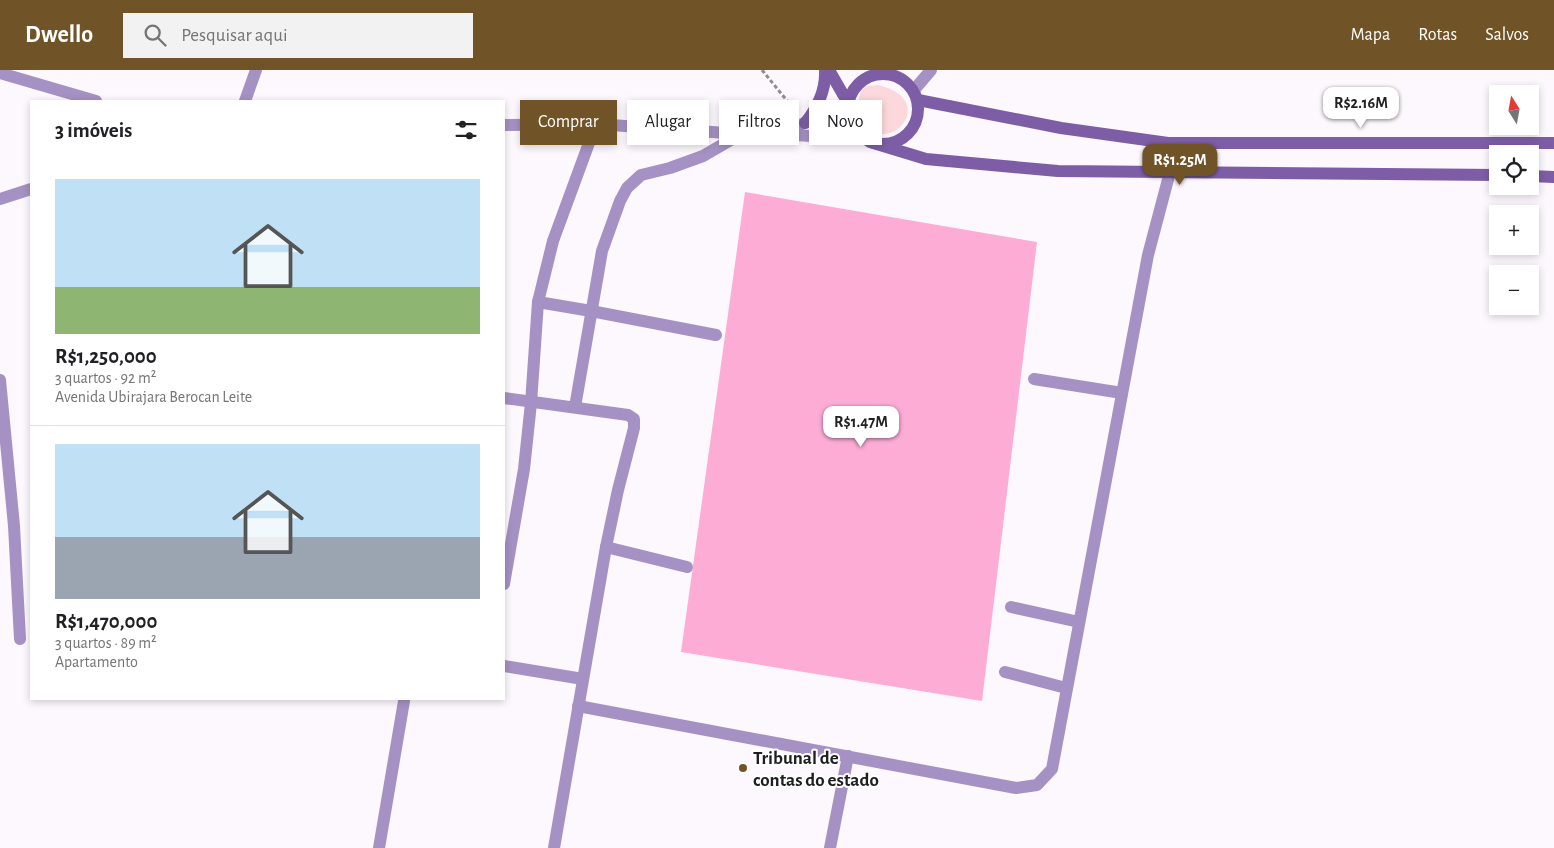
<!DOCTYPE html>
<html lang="pt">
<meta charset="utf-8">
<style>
body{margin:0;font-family:"Alegreya Sans",sans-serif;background:#f2f2f2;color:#202124;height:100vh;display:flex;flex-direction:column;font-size:19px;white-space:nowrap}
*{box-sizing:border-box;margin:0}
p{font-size:16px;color:#757577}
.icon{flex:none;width:28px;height:28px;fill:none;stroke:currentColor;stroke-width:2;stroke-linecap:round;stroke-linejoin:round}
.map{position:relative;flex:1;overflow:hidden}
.sheet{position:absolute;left:30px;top:30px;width:475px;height:600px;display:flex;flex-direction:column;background:#fff;border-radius:0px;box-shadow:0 2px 8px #0003}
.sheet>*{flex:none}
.hud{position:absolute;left:520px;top:30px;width:475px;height:45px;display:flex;gap:10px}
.needle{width:32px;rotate:349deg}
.controls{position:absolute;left:1489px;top:15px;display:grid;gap:10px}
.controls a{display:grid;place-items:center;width:50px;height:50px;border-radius:0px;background:#fff;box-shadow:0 2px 8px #0003;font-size:25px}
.price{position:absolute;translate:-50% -42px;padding:0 11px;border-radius:10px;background:#fff;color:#222;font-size:16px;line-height:32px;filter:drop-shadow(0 1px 2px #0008)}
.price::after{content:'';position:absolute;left:50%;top:30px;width:15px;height:11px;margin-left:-8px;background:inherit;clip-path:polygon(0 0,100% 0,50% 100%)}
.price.active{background:#705327;color:#fff}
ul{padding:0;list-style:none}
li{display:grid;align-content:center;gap:10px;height:265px;padding:0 25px}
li+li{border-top:1px solid #e0e0e0}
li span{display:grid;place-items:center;height:155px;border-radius:0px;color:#555}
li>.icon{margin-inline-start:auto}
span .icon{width:90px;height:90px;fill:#fffc;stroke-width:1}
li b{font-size:21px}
h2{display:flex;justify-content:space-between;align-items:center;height:60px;padding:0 25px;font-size:21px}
.pill{padding:0 18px;border-radius:0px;background:#fff;box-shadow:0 2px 8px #0003;font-size:18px;line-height:45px}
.pill.active{background:#705327;color:#fff}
header{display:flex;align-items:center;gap:30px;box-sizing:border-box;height:70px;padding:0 25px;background:#705327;color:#fff}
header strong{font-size:24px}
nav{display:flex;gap:28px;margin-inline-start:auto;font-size:18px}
.search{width:350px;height:45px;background:#f2f2f2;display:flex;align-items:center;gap:12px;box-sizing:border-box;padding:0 18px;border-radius:0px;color:#757577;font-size:19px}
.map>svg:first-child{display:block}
</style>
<header>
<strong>Dwello</strong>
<div class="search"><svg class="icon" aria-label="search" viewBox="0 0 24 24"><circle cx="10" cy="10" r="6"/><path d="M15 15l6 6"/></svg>Pesquisar aqui</div>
<nav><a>Mapa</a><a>Rotas</a><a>Salvos</a></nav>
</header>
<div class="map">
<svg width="1554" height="778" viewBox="0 0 1554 778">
<rect width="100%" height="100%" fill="#fdf8fd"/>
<path fill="#fbd8dc" d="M 878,15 C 886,17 897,21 902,27 C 917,42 900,66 881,64 C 872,64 864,54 862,46 C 858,37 858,30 861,20 L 867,16 Z"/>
<path fill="#fdacd6" d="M 745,122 L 1037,172 L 982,631 L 681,582 Z"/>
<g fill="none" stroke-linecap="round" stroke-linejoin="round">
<path stroke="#908d91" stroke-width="3" stroke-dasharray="4 2.5" stroke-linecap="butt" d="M 762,0 L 793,38"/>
<g stroke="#a591c3" stroke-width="12">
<path d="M 914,20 L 931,0"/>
<path d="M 245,31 L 256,0"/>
<path d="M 538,232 L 591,241 L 716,265"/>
<path d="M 1034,309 L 1122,323"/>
<path d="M 504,328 L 628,345 L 634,349 L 634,358 L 618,420 L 606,477 L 554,778"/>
<path d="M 575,337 L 602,181 L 620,131 L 627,118 L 641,105 L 670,98 L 703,86 L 741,64"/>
<path d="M 606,477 L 687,497"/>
<path d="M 504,514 L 524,399 L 531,333 L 538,232 L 553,171 L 596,54"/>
<path d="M 1011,537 L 1079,552"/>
<path d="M 504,596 L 583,609"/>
<path d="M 1005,602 L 1066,618"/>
<path d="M 578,636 L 1016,718 L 1037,715 L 1052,699 L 1148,185 L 1170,102"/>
<path d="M 379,778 L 404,631"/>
<path d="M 830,778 L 848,686"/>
</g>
<g stroke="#a591c3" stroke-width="12">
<path d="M 0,3 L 96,31"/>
<path d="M 504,55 L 596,54 L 741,64 L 777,64 L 864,69"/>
<path d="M 782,62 L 832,42 L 848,40"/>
<path d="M 0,129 L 31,119"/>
<path d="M 0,310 L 14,456 L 20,569"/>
</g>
<g stroke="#7d5da5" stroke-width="12">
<path d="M 829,0 L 848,33"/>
<circle cx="883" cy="39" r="35"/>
<path d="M 918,30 L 1061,58 L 1168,73 L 1554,73"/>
<path d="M 805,53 C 818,37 826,20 825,0"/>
<path d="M 870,72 L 926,89 L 1058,101 L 1498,105"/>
<path d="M 1530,106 L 1554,107"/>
</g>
</g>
<circle fill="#705327" stroke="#fff" stroke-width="2" cx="743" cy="698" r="5"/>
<g text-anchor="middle" stroke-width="4" stroke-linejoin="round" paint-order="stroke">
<g font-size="19" font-weight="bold" fill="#1f1e20" stroke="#fff" text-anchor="start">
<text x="753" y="694">Tribunal de<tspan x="753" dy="22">contas do estado</tspan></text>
</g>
</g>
</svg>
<div class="controls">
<a><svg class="needle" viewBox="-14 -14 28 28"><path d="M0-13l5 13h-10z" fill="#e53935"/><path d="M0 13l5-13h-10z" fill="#757577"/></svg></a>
<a><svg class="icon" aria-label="locate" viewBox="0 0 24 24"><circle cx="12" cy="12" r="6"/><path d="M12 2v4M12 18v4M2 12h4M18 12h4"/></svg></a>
<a>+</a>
<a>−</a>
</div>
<b class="price" style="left:1361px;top:59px">R$2.16M</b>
<b class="price active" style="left:1180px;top:116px">R$1.25M</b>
<b class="price" style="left:861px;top:378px">R$1.47M</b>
<div class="hud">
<a class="pill active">Comprar</a>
<a class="pill">Alugar</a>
<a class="pill">Filtros</a>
<a class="pill">Novo</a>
</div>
<section class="sheet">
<h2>3 imóveis<svg class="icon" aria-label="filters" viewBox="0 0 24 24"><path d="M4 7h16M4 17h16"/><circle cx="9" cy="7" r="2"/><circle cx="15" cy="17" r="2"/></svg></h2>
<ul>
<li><span style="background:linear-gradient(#bfe0f5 70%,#8fb573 0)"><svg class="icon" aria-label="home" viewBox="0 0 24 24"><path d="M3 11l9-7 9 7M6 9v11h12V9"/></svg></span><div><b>R$1,250,000</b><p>3 quartos · 92 m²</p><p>Avenida Ubirajara Berocan Leite</p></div></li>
<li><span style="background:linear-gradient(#bfe0f5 60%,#9aa5b1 0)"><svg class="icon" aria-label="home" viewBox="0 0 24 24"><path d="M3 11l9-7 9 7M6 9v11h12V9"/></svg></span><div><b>R$1,470,000</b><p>3 quartos · 89 m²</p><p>Apartamento</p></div></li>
</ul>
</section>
</div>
